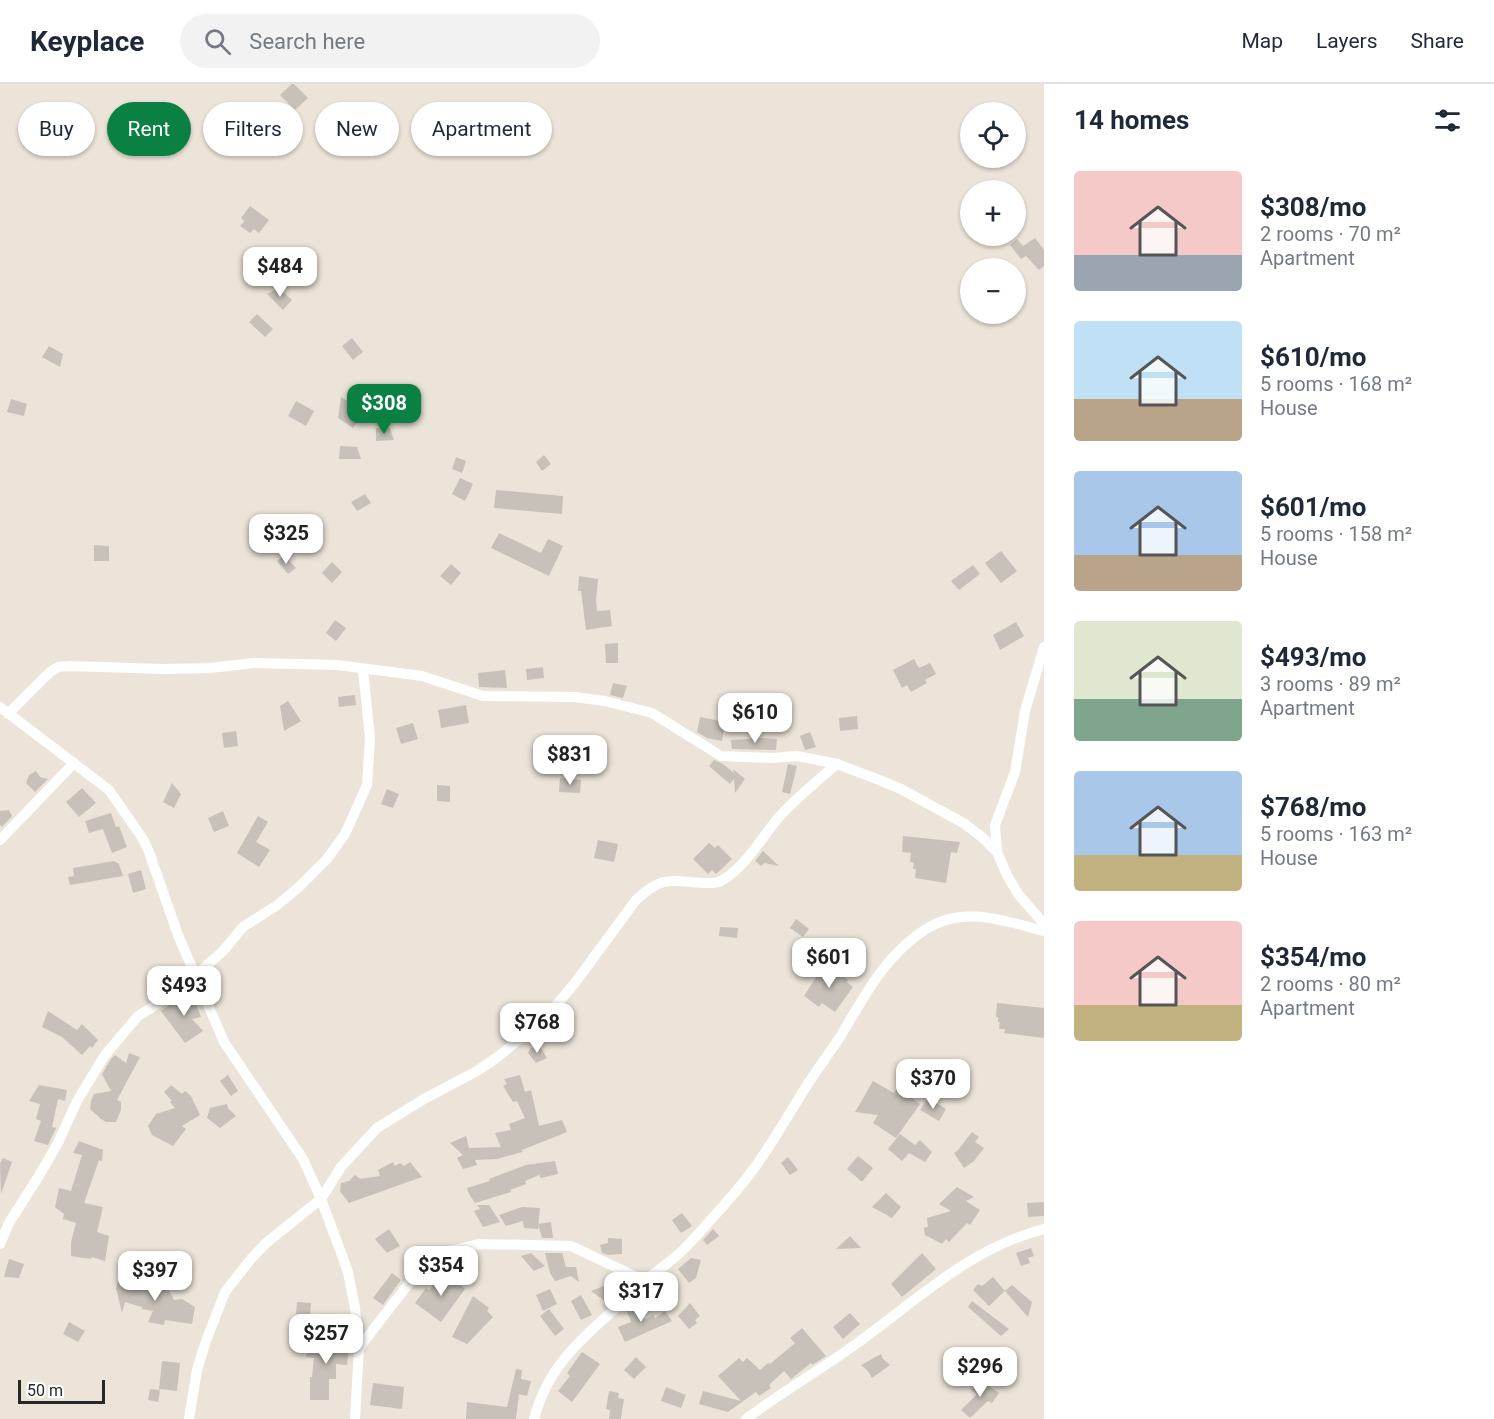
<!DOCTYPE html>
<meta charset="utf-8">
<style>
body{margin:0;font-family:Roboto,sans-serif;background:#f2f2f3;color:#1f2937;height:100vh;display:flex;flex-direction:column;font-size:22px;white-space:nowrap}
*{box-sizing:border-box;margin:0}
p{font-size:20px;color:#747a83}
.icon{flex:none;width:33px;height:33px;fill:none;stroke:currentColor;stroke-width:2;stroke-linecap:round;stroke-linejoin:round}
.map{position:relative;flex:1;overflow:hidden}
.panel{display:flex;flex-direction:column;background:#fff;width:450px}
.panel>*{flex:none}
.guide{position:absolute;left:18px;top:18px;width:570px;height:54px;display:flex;gap:12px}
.tools{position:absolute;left:960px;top:18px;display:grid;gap:12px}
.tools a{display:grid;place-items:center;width:66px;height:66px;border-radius:50%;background:#fff;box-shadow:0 2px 4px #0004;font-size:30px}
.scale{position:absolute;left:18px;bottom:15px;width:87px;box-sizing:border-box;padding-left:6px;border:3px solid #282828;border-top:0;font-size:16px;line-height:21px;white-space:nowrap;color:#282828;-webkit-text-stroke:4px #fff;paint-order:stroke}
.price{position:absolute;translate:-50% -51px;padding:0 14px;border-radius:12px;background:#fff;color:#222;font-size:20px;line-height:39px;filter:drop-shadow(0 2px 3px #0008)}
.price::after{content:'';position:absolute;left:50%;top:36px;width:18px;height:14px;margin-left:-9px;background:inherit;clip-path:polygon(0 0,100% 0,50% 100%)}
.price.active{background:#0b8043;color:#fff}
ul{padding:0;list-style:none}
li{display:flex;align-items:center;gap:18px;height:150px;padding:0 30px}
li span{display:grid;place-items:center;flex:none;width:168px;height:120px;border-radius:6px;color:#555}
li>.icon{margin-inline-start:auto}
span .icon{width:72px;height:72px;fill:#fffc;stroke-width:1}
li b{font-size:26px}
h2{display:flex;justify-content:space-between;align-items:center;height:72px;padding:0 30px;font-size:26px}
.tag{padding:0 21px;border-radius:27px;background:#fff;box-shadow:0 2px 4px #0004;font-size:21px;line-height:54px}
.tag.active{background:#0b8043;color:#fff}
header{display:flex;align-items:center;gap:36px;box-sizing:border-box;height:84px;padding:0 30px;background:#fff;border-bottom:2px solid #e0e1e3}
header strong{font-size:28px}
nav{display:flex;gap:33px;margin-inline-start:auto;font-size:21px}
.search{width:420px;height:54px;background:#f2f2f3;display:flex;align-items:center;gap:15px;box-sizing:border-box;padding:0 21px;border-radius:33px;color:#747a83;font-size:22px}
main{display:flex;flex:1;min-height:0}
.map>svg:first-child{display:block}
</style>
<header>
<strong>Keyplace</strong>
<div class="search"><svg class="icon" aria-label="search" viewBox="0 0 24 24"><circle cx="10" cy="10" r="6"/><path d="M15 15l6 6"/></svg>Search here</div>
<nav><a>Map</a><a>Layers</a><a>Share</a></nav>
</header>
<main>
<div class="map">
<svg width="1044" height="1335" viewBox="0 0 1044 1335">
<rect width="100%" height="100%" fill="#ece4d9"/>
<g fill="#c7c1b9">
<path d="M 292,0 L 294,0 L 308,14 L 295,26 L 280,11 Z"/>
<path d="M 250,122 L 269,136 L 259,149 L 254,145 L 250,149 L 240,142 L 244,137 L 241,134 Z"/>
<path d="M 1035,154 L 1044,166 L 1044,182 L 1039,186 L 1026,172 L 1021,175 L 1010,161 L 1017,155 L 1023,162 Z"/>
<path d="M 279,204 L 292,216 L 283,226 L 267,210 Z"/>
<path d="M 257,230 L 273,245 L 265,253 L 249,238 Z"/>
<path d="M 352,254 L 363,268 L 353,276 L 342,262 Z"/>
<path d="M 49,262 L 63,270 L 60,283 L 42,273 Z"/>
<path d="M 341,313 L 364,328 L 353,344 L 338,334 Z"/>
<path d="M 11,315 L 27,320 L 24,332 L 7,328 Z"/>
<path d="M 296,317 L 314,327 L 306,342 L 288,332 Z"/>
<path d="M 376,344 L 390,344 L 394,356 L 376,357 Z"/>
<path d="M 340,362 L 357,363 L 361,375 L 339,375 Z"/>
<path d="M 544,371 L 551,380 L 542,387 L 536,378 Z"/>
<path d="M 456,373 L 466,377 L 462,389 L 452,385 Z"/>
<path d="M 460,394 L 473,400 L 465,417 L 452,410 Z"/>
<path d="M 496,406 L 563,412 L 562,430 L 494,424 Z"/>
<path d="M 365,410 L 371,419 L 357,427 L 351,418 Z"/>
<path d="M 499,449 L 541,469 L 548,455 L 563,462 L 549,492 L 491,464 Z"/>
<path d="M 94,461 L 109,462 L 109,477 L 94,477 Z"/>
<path d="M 1001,467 L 1017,487 L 1001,499 L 985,479 Z"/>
<path d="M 284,471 L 296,484 L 288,490 L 277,477 Z"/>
<path d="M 332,478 L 342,488 L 332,499 L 322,489 Z"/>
<path d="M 451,480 L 461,489 L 451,501 L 440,492 Z"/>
<path d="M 973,481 L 980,490 L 959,506 L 951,497 Z"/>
<path d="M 579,492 L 598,495 L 596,516 L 597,527 L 610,526 L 612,542 L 586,546 L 581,507 L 578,507 Z"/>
<path d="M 335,536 L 346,544 L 336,557 L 326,549 Z"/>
<path d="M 1016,538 L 1024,552 L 1000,566 L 993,551 Z"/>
<path d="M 618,559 L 618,579 L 606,579 L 605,560 Z"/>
<path d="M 914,575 L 919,584 L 930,579 L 936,590 L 925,596 L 927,599 L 911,608 L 907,601 L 902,604 L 893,586 Z"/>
<path d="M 543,583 L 544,594 L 527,596 L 526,585 Z"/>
<path d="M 505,586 L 507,604 L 479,603 L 478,589 Z"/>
<path d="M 613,599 L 627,602 L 623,614 L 610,611 Z"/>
<path d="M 355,611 L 356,621 L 339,623 L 338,613 Z"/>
<path d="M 288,617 L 301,637 L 284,647 L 280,622 Z"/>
<path d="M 466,621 L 469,639 L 441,644 L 438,626 Z"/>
<path d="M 857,632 L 858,645 L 840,647 L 839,634 Z"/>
<path d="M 700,633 L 725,638 L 722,657 L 707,654 L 697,648 Z"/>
<path d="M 413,639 L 418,655 L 401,660 L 396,644 Z"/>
<path d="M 236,647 L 238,662 L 224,664 L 222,649 Z"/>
<path d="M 810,648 L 816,663 L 805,666 L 800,652 Z"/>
<path d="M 762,654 L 777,655 L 776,666 L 732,665 L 731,656 Z"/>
<path d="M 714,676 L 723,680 L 734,689 L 733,685 L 745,695 L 735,709 L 734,695 L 730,700 L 709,682 Z"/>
<path d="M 788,680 L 797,682 L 790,710 L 782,708 Z"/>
<path d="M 36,687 L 40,693 L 48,695 L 35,708 L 26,699 L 29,691 Z"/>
<path d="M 560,694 L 581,696 L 580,709 L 559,708 Z"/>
<path d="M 172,699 L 181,710 L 174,724 L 163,718 Z"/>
<path d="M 437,701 L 450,702 L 450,718 L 437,717 Z"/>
<path d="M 82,704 L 96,719 L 79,733 L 66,718 Z"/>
<path d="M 387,705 L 399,710 L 393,724 L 381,720 Z"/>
<path d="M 9,726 L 12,732 L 2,743 L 0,741 L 0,727 Z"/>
<path d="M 223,727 L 229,742 L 214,748 L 208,734 Z"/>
<path d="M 111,729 L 116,743 L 119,742 L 127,763 L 112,769 L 103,745 L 89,749 L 85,737 Z"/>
<path d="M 258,732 L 268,738 L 256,758 L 270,766 L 259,783 L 237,769 Z"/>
<path d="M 903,752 L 960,758 L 957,769 L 951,768 L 946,799 L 915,794 L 916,785 L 913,785 L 914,779 L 910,778 L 911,769 L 902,768 Z"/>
<path d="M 598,756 L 618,760 L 614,778 L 594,774 Z"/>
<path d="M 709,759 L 715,764 L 718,761 L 732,775 L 716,790 L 712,786 L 708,790 L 693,775 Z"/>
<path d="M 763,767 L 779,782 L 764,779 L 761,782 L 755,777 Z"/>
<path d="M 114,777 L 119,780 L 123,792 L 70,801 L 68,793 L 74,792 L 73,784 Z"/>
<path d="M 141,786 L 146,805 L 133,809 L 128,790 Z"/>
<path d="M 796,835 L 809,845 L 803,853 L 790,844 Z"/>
<path d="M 720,843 L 738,844 L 737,854 L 719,852 Z"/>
<path d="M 825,879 L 848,896 L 847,898 L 853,903 L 835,928 L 822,919 L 819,923 L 804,912 Z"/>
<path d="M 187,909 L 195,917 L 201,933 L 192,935 L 203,947 L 185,959 L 161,927 Z"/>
<path d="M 997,919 L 1044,924 L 1044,954 L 1004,949 L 1005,945 L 999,945 L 1000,938 L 998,938 L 998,933 L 996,933 Z"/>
<path d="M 48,927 L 77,946 L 82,940 L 98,956 L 92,964 L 90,962 L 82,971 L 62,953 L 42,943 Z"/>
<path d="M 539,961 L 547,974 L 536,979 L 528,969 L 531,964 Z"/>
<path d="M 129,969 L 140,973 L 117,1016 L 121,1018 L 121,1026 L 116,1038 L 106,1038 L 101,1035 L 90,1025 L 91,1017 L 94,1010 L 111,1007 L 102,990 L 111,975 L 115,971 L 126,979 Z"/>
<path d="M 228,991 L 238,1007 L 231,1012 L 220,997 Z"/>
<path d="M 520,991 L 525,1008 L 531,1006 L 539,1042 L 562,1036 L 567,1048 L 522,1066 L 522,1068 L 497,1075 L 475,1076 L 477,1081 L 463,1085 L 457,1074 L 463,1071 L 450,1059 L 466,1052 L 469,1064 L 501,1063 L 495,1049 L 511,1046 L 509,1040 L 525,1034 L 517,1017 L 513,1018 L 503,1002 L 507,1000 L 504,995 Z"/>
<path d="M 873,997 L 894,1009 L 900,1001 L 908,1006 L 906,1010 L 920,1020 L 896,1054 L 873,1039 L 878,1031 L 855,1028 Z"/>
<path d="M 39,1001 L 67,1006 L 65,1017 L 58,1015 L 52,1043 L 56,1044 L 48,1061 L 34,1057 L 41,1037 L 36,1035 L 40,1020 L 29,1017 Z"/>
<path d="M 171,1001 L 182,1010 L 185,1007 L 191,1012 L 200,1031 L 182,1042 L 186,1045 L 173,1062 L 152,1051 L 148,1042 L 156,1030 L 175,1024 L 170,1018 L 172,1017 L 164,1008 Z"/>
<path d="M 928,1014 L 946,1025 L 939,1037 L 920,1026 Z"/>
<path d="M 227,1020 L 228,1024 L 236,1032 L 220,1044 L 207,1034 L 210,1024 Z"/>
<path d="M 972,1048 L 979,1053 L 975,1058 L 984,1064 L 974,1077 L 964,1084 L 954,1069 L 958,1066 Z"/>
<path d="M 900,1050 L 915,1061 L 920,1056 L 932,1068 L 925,1078 L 909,1069 L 902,1077 L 888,1065 Z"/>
<path d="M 79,1057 L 103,1066 L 102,1077 L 99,1076 L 84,1119 L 103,1123 L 97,1148 L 109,1152 L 105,1177 L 92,1173 L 91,1175 L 71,1172 L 71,1158 L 76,1139 L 63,1135 L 64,1130 L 55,1123 L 59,1104 L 71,1107 L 82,1071 L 73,1069 Z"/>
<path d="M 858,1072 L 873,1084 L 862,1098 L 847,1085 Z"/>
<path d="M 788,1073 L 798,1086 L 790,1091 L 781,1079 Z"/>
<path d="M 3,1074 L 12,1078 L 1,1110 L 0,1079 Z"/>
<path d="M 555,1077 L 558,1090 L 541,1094 L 539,1091 L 525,1097 L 526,1100 L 510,1106 L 511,1108 L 475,1119 L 469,1110 L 467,1104 L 490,1097 L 489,1095 L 526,1081 Z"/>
<path d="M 393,1078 L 395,1082 L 400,1079 L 404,1082 L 410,1078 L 422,1093 L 349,1119 L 340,1107 L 341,1099 L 349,1097 L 355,1091 L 360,1095 L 380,1092 L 378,1086 Z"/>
<path d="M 957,1103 L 974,1113 L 966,1117 L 980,1126 L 970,1141 L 967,1139 L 949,1158 L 946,1155 L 942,1160 L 925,1151 L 924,1144 L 928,1143 L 927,1134 L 951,1127 L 939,1120 Z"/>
<path d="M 886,1109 L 901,1123 L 892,1134 L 872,1123 Z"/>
<path d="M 1044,1118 L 1044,1132 L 1028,1133 L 1027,1119 Z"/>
<path d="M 477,1121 L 489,1121 L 500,1138 L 483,1143 L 474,1127 L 480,1125 Z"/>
<path d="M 522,1123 L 540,1124 L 538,1145 L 524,1144 L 523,1137 L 506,1142 L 499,1131 Z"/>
<path d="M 682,1129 L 692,1142 L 681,1149 L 672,1136 Z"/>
<path d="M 551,1138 L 553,1154 L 542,1154 L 538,1140 Z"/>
<path d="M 389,1145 L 400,1162 L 387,1169 L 375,1155 Z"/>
<path d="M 713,1145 L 719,1152 L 707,1161 L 703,1156 Z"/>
<path d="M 850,1152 L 861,1164 L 836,1165 Z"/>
<path d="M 608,1154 L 622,1155 L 622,1170 L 608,1171 L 602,1169 L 600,1161 L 608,1159 Z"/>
<path d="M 1031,1164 L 1034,1172 L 1028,1174 L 1030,1179 L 1021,1182 L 1016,1169 Z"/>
<path d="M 531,1169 L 545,1182 L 534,1187 L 521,1172 Z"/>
<path d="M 545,1169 L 562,1169 L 566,1183 L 576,1183 L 579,1198 L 571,1192 L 555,1197 L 550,1189 Z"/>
<path d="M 922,1169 L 936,1185 L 902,1213 L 891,1200 Z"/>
<path d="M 691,1174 L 701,1176 L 696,1194 L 689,1199 L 678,1185 Z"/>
<path d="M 9,1175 L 24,1180 L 19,1194 L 4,1193 Z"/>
<path d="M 446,1187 L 465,1205 L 441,1238 L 415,1219 L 426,1204 L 429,1206 Z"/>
<path d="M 392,1189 L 401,1196 L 383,1221 L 373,1214 Z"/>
<path d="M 130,1193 L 138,1193 L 146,1202 L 157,1200 L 168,1205 L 174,1216 L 182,1215 L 195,1223 L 192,1240 L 165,1236 L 164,1241 L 148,1238 L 153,1227 L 142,1225 L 142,1223 L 125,1218 L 122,1229 L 116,1204 L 118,1197 L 128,1198 Z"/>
<path d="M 993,1193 L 1005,1207 L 989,1222 L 973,1206 L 978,1200 L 982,1202 Z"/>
<path d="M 609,1200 L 615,1212 L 605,1217 L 591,1207 Z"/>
<path d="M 1012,1201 L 1032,1218 L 1028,1233 L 1005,1207 Z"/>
<path d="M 550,1205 L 557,1220 L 543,1227 L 536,1211 Z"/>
<path d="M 581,1211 L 592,1231 L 581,1236 L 571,1217 Z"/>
<path d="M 473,1212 L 489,1224 L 487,1227 L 493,1233 L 467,1260 L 452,1253 Z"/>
<path d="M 972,1217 L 1009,1245 L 1001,1252 L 968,1223 Z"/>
<path d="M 297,1218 L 311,1219 L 310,1231 L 296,1230 Z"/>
<path d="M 637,1219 L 645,1236 L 653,1230 L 655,1234 L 665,1227 L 672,1237 L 625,1258 L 618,1243 L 631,1238 L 626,1225 Z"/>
<path d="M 690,1219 L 700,1232 L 695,1236 L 697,1239 L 689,1245 L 678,1232 Z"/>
<path d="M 549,1225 L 564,1245 L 555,1252 L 540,1232 Z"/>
<path d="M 850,1229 L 860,1240 L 843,1255 L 833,1243 Z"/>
<path d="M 69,1238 L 85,1247 L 78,1258 L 63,1250 Z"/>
<path d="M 802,1244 L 826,1272 L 812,1281 L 811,1279 L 791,1295 L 784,1287 L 769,1301 L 771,1304 L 759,1312 L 756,1308 L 728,1328 L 699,1320 L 703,1307 L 741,1317 L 718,1292 L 739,1274 L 743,1278 L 747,1274 L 760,1286 L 768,1279 L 770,1280 L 795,1259 L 790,1254 Z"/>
<path d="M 328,1254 L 350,1256 L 347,1281 L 336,1280 L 336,1295 L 329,1295 L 329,1316 L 310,1316 L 310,1293 L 312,1293 L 314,1274 L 306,1273 L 308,1259 L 327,1261 Z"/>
<path d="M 582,1268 L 600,1280 L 572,1318 L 558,1307 L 570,1292 L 567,1289 Z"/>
<path d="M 881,1270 L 883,1275 L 890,1281 L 872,1294 L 868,1287 L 861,1281 Z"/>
<path d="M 636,1273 L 646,1283 L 634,1295 L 624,1286 Z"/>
<path d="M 162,1277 L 180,1279 L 177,1307 L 159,1305 Z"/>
<path d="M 516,1285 L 522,1286 L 521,1295 L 531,1297 L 527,1312 L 519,1310 L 516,1335 L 466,1335 L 467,1318 L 507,1323 Z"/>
<path d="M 979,1295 L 999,1309 L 992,1319 L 988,1317 L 970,1334 L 961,1326 L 977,1310 L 971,1306 Z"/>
<path d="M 373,1299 L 404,1303 L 402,1325 L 370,1321 Z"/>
<path d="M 666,1303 L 686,1311 L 681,1324 L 661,1317 Z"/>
<path d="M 150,1305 L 160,1306 L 158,1318 L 148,1316 Z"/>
<path d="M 609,1307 L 619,1309 L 618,1314 L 624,1315 L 621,1335 L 609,1335 L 610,1326 L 606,1325 Z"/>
</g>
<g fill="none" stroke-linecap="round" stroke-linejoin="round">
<g stroke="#fff" stroke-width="10">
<path d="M 1044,563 L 1025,627 L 1015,688 L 995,741 L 997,768 L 1007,791 L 1018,810 L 1044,840"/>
<path d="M 0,623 L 109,706 L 143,755 L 149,768 L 178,851 L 224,958 L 303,1075 L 321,1115 L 340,1166 L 348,1188 L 355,1224 L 359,1264 L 355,1335"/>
<path d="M 8,630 L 50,588 L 58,583 L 69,582 L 164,585 L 210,584 L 254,579 L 338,581 L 422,592 L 483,612 L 574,613 L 605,617 L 652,629 L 721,672 L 772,674 L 797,672 L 837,680 L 874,694 L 901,705 L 965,740 L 983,754 L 997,768"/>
<path d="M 0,756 L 74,679"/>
<path d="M 0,1160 L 9,1139 L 40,1090 L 58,1059 L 77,1017 L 105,971 L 138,932 L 174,910 L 223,867 L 243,843 L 276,822 L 299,803 L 327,775 L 345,750 L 367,701 L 370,654 L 363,585"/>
<path d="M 359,1264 L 413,1194 L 432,1174 L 449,1167 L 480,1160 L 571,1162 L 645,1197"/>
<path d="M 189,1335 L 197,1286 L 206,1257 L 225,1208 L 250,1176 L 266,1159 L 321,1115 L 341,1083 L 377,1044 L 424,1015 L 477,987 L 499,972 L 546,933 L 574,900 L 636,816 C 663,791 669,797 703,799 C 709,799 715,800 721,797 C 746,783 761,754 779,733 C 797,713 817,697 837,680"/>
<path d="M 534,1335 C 547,1285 578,1257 616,1224 C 626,1215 635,1205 646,1196 C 657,1187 670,1178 681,1168 C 700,1149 718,1128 736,1107 C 763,1076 782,1041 804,1006 C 815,988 828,971 840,953 C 864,913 885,871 926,845 C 964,821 1004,837 1044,847"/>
<path d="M 746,1335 C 779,1310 815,1289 849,1265 C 912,1221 968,1164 1044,1145"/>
</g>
</g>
</svg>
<div class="tools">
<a><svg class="icon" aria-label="locate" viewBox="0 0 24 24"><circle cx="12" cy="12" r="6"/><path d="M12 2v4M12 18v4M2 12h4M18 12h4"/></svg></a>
<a>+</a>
<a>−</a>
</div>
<div class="scale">50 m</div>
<b class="price" style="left:280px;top:214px">$484</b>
<b class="price active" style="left:384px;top:351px">$308</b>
<b class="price" style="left:286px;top:481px">$325</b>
<b class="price" style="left:755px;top:660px">$610</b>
<b class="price" style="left:570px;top:702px">$831</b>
<b class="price" style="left:829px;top:905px">$601</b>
<b class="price" style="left:184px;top:933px">$493</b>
<b class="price" style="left:537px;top:970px">$768</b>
<b class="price" style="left:933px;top:1026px">$370</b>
<b class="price" style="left:441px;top:1213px">$354</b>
<b class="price" style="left:155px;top:1218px">$397</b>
<b class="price" style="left:641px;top:1239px">$317</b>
<b class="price" style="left:326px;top:1281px">$257</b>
<b class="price" style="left:980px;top:1314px">$296</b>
<div class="guide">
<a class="tag">Buy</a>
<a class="tag active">Rent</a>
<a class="tag">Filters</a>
<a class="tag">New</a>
<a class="tag">Apartment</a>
</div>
</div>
<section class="panel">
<h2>14 homes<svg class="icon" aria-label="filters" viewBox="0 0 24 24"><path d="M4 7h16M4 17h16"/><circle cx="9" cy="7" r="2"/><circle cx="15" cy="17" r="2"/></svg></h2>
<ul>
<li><span style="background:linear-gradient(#f6c9c9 70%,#9aa5b1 0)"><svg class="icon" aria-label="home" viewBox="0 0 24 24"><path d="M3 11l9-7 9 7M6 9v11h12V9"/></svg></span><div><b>$308/mo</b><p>2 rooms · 70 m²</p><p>Apartment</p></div></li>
<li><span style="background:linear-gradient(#bfe0f5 65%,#b9a48a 0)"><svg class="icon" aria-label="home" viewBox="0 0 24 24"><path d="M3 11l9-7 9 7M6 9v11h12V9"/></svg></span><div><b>$610/mo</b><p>5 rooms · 168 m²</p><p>House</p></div></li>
<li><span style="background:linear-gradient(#a9c7e8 70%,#b9a48a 0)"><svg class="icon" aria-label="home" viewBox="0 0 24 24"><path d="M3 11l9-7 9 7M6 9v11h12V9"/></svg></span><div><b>$601/mo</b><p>5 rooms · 158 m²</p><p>House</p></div></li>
<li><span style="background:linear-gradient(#dfe7d0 65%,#7fa58c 0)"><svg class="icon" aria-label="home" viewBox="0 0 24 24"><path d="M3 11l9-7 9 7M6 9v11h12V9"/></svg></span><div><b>$493/mo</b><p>3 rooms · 89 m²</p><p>Apartment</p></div></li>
<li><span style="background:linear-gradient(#a9c7e8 70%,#c2b280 0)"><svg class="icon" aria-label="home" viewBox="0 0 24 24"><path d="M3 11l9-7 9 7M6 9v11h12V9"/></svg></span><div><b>$768/mo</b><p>5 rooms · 163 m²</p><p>House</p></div></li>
<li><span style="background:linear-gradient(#f6c9c9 70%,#c2b280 0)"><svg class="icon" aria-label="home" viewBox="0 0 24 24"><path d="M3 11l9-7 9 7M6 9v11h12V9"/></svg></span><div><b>$354/mo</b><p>2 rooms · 80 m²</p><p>Apartment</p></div></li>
</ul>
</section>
</main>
